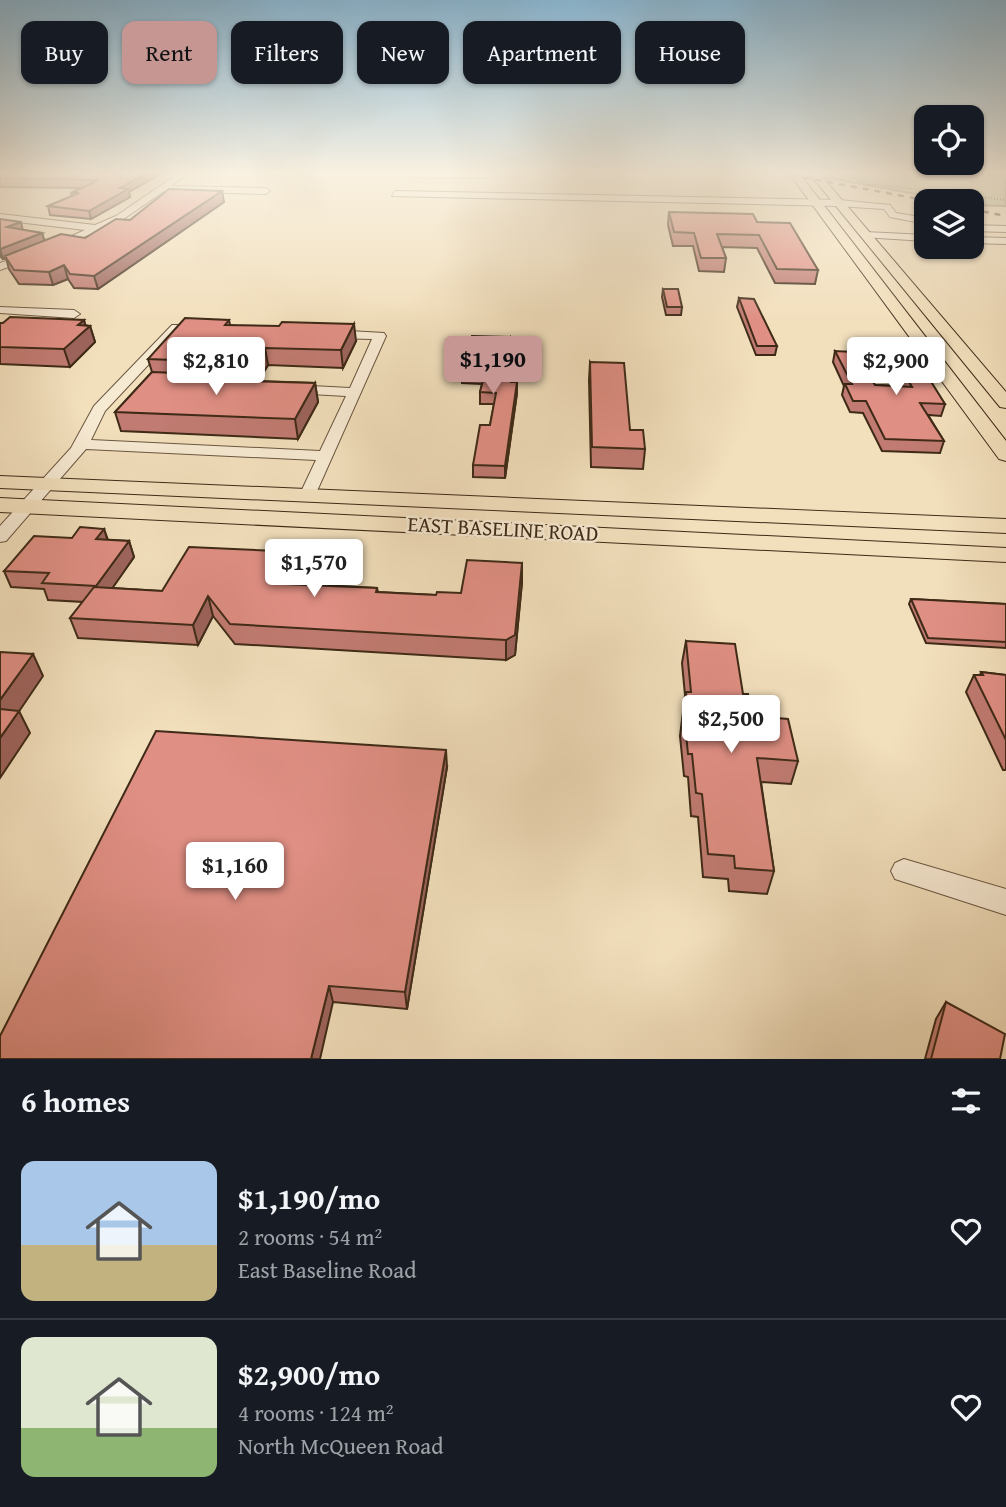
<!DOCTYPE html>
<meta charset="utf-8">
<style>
body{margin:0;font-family:"Gentium Book Plus",serif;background:#242831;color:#f1f3f6;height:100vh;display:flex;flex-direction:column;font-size:26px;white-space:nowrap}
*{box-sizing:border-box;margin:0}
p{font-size:23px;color:#9ea1a6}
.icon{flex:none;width:38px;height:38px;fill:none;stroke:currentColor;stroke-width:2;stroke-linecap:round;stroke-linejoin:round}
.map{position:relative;height:1059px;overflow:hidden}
.sheet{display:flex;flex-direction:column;background:#171b24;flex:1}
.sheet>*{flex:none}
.hud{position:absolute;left:21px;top:21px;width:964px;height:63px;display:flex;gap:14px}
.controls{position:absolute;left:914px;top:105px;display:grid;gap:14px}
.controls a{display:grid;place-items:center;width:70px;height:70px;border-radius:14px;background:#171b24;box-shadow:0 2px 5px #0004;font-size:35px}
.price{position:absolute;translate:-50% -60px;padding:0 16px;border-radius:7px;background:#fff;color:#222;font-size:23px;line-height:46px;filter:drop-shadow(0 2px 4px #0008)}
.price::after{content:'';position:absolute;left:50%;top:42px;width:21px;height:16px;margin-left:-10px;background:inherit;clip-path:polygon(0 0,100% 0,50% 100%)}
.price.on{background:#c59692;color:#111}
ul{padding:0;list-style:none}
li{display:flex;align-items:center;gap:21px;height:175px;padding:0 21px}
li+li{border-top:2px solid #363941}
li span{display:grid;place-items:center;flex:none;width:196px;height:140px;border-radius:14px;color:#555}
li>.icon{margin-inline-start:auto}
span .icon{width:84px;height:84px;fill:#fffc;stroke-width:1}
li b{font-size:30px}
h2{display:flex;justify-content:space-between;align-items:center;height:84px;padding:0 21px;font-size:30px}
.pill{padding:0 24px;border-radius:14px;background:#171b24;box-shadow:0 2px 5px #0004;font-size:24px;line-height:63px}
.pill.on{background:#c59692;color:#111}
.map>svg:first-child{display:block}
</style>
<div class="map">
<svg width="1006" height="1059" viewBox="0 0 1006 1059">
<rect width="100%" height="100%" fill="#f2dfbc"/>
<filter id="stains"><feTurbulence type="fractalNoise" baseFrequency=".00286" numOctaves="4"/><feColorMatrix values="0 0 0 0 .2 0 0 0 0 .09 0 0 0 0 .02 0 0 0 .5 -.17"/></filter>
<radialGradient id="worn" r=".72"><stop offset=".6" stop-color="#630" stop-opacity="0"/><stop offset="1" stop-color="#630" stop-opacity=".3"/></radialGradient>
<path fill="#b8c292" stroke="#7b7654" stroke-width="2" d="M 822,173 L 1006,175 L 1006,206 L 974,205 L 971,201 L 954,201 L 834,179 L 826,178 Z"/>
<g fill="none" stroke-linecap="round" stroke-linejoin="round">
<defs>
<g id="minor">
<path d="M 179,173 L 188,173 L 171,186 L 266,188 L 270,191 L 266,194 L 164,191 L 122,220 L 59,248 L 54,245 L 56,243 L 85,230 L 0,220 L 0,214 L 95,225 L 116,216 Z"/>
<path d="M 407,173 L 485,174 L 489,176 L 485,178 L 404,177 Z"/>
<path d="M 395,191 L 839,200 L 890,205 L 896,213 L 926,218 L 926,224 L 890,217 L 884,209 L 837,206 L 392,196 Z"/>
<path d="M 971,225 L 1006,226 L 1006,232 L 971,231 Z"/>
<path d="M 865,232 L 926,235 L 926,241 L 862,237 L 862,233 Z"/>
<path d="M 971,237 L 1006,238 L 1006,244 L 971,243 Z"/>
<path d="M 30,253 L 35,256 L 34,258 L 0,270 L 0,263 Z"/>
<path d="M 0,307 L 74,310 L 80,314 L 74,318 L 0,313 Z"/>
<path d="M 172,325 L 196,325 L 202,329 L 196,333 L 179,332 L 105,411 L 91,440 L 320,451 L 346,396 L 292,393 L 285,389 L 292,385 L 350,388 L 372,339 L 332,338 L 326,334 L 332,330 L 384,333 L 386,336 L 313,500 L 307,501 L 299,496 L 316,460 L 86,449 L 6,541 L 0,542 L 0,526 L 71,448 L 94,406 Z"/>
<path d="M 904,859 L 1006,889 L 1006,915 L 895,879 L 891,871 L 895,863 Z"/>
</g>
<g id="major">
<path d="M 789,173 L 799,173 L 1006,441 L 1006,461 L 999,459 Z"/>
<path d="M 809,173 L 819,173 L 1006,392 L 1006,408 L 1000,407 Z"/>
<path d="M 0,476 L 1006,519 L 1006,533 L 0,488 Z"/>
<path d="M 0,498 L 1006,548 L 1006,562 L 0,512 Z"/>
</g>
</defs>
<use href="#minor" stroke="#6b5740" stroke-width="2"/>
<use href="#major" stroke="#3e2a17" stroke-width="2"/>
<path stroke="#3e2a17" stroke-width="2" stroke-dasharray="1 2" stroke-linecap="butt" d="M 841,173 L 869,184 L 1006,200"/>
<use href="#minor" fill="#f7ead3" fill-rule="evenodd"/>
<use href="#major" fill="#f2dfbc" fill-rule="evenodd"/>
<g stroke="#3e2a17" stroke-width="2.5" stroke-dasharray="6 6" stroke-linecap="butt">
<path d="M 780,173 L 930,201"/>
<path d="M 971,209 L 1006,216"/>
</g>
</g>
<g fill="#c17b72" stroke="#3e2a17" stroke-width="2">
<path d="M 5,173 L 162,173 L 129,192 L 130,197 L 91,219 L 50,215 L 48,206 L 72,196 L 71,193 L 81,188 L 0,187 L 0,176 Z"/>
<path d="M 224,202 L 98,289 L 74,288 L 68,279 L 53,285 L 19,284 L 9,269 L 6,258 L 3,259 L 0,256 L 0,219 L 23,230 L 42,233 L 44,240 L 85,238 L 130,220 Z"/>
<path d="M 669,212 L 757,222 L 818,270 L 815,284 L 775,283 L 757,248 L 722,247 L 726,258 L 724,272 L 699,271 L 693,246 L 673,246 L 668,225 Z"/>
<path d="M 663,289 L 682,307 L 681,315 L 666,315 L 662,297 Z"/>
<path d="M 739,298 L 777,346 L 775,355 L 756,355 L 737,307 Z"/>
<path d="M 84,320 L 85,325 L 90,326 L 95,342 L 70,367 L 0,364 L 0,323 Z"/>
<path d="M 229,320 L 230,325 L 356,341 L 343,368 L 268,365 L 258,381 L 315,383 L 318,402 L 298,439 L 121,431 L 115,412 L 152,372 L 148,359 Z"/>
<path d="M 510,337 L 510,348 L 507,362 L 515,362 L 513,382 L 517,393 L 505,478 L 473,477 L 473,465 L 490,425 L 494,404 L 480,404 L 480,392 L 482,384 L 462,383 L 462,372 Z"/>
<path d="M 888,347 L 945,404 L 941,416 L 928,415 L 944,441 L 940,453 L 882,451 L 863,413 L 850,412 L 842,395 L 844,386 L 833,362 L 835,351 L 875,385 L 902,386 L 885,357 Z"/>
<path d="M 590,362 L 630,430 L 645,449 L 643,469 L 591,467 L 589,380 Z"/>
<path d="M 104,529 L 108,540 L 129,541 L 134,557 L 112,588 L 162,591 L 299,552 L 303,571 L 298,584 L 377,588 L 378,592 L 436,595 L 461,593 L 522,563 L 522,582 L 515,655 L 506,660 L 235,644 L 213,616 L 198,645 L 78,638 L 70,618 L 83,602 L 48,600 L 44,589 L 11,587 L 4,571 L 72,538 Z"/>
<path d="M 911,599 L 1006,604 L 1006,648 L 926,643 L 909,604 Z"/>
<path d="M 686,641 L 743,694 L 752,716 L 798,761 L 791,784 L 761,782 L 774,871 L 767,894 L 729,891 L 728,879 L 703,877 L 698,817 L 691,816 L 688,777 L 684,776 L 680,736 L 685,695 L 682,663 Z"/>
<path d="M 981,672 L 1006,675 L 1006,770 L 1003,770 L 966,692 L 974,675 L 980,675 Z"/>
<path d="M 447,767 L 407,1009 L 333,1002 L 0,1059 Z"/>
<path d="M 946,1002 L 1000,1059 L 925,1059 L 936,1019 Z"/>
</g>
<g fill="#9d645c" stroke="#3e2a17" stroke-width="2">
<path d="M 147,173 L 162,173 L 129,192 L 130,197 L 91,219 L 89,211 L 120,188 Z"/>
<path d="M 222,191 L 224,202 L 98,289 L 94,276 Z"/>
<path d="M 21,222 L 23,231 L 7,227 Z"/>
<path d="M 42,233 L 45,243 L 3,259 L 0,249 Z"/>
<path d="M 64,265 L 68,279 L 53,285 L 49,272 Z"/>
<path d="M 84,320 L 86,329 L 90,326 L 95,342 L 70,367 L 64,349 L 78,325 Z"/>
<path d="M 354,324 L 356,341 L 343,368 L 341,350 Z"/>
<path d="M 510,337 L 510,348 L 505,373 L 505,362 Z"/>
<path d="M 265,348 L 268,365 L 258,381 L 254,363 Z"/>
<path d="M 515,362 L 515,373 L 511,393 L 511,382 Z"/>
<path d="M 517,382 L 517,393 L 505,478 L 505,466 Z"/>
<path d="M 315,383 L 318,402 L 298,439 L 295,419 Z"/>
<path d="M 104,529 L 109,545 L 96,539 Z"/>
<path d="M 129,541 L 134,557 L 102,603 L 96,586 Z"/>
<path d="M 299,552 L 303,571 L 290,603 L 286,584 Z"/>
<path d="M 522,563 L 522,582 L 515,655 L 506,660 L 506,640 Z"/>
<path d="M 208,596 L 213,616 L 198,645 L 193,625 Z"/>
<path d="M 33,654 L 43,676 L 5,732 L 0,722 L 0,700 Z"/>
<path d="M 19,711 L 30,733 L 0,778 L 0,738 Z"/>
<path d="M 446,750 L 447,767 L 407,1009 L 405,992 Z"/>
<path d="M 329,986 L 333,1002 L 320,1059 L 311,1059 Z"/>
</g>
<g fill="#e08f84" stroke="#3e2a17" stroke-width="2">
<path d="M 5,173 L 147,173 L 120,188 L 128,189 L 89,211 L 48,206 L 79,193 L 71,193 L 99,180 L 0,178 L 0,176 Z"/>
<path d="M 169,189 L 222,191 L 94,276 L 70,274 L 64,265 L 49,272 L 14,270 L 5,256 L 61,234 L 85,238 L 116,219 L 130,220 Z"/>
<path d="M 669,212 L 753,214 L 757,222 L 790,223 L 818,270 L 777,269 L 759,235 L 717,234 L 726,258 L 701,258 L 694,233 L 674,232 Z"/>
<path d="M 0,219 L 21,222 L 7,227 L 42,233 L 0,249 Z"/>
<path d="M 663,289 L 678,289 L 682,307 L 667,307 Z"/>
<path d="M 739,298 L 754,299 L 777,346 L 757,346 Z"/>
<path d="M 10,317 L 84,320 L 78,325 L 90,326 L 64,349 L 0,347 L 0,323 L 3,323 Z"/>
<path d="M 185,318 L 229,320 L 225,325 L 279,326 L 282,322 L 354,324 L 341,350 L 265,348 L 254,363 L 148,359 Z"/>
<path d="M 472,336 L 510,337 L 505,362 L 515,362 L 511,382 L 517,382 L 505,466 L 473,465 L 480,425 L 490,425 L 496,393 L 480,392 L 485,373 L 462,372 Z"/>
<path d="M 888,347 L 910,348 L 945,404 L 920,403 L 944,441 L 885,439 L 866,401 L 853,401 L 845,384 L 852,384 L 835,351 L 854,352 L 875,385 L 912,387 Z"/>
<path d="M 590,362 L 624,363 L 630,430 L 643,430 L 645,449 L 592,447 Z"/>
<path d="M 152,372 L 246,376 L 243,381 L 315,383 L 295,419 L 115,412 Z"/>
<path d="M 80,527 L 104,529 L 96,539 L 129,541 L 96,586 L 42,583 L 49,573 L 4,571 L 34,536 L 72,538 Z"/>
<path d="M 189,547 L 299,552 L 286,584 L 377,588 L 376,592 L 436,595 L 437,592 L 461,593 L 467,560 L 522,563 L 515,635 L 506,640 L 230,624 L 208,596 L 193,625 L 70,618 L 94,587 L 162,591 Z"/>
<path d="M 911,599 L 1006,604 L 1006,642 L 928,638 Z"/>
<path d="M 686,641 L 735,644 L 743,694 L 748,694 L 752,716 L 788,719 L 798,761 L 757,758 L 774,871 L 735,868 L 734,856 L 708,854 L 702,794 L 696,793 L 692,754 L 688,754 L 684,713 L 688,714 L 686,692 L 691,692 Z"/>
<path d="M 0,652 L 33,654 L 0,700 Z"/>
<path d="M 981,672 L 1006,675 L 1006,740 L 974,675 L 983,675 Z"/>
<path d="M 0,709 L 19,711 L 0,738 Z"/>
<path d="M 156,731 L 446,750 L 405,992 L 329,986 L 311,1059 L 0,1059 L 0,1036 Z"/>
<path d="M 946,1002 L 1005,1034 L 1000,1059 L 931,1059 Z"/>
</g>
<linearGradient id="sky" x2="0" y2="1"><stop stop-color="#89b7d4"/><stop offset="0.54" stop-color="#f9f1e1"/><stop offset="1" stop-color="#f9f1e1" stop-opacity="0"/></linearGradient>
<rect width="1006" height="321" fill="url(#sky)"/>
<g text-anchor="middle" stroke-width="5" stroke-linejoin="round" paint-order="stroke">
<g font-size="21" fill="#3e2a17" stroke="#f7ead3">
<text transform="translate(503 529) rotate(3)" y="7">EAST BASELINE ROAD</text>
</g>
</g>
<rect width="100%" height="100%" filter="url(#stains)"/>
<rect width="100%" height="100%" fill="url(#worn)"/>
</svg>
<div class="controls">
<a><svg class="icon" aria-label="locate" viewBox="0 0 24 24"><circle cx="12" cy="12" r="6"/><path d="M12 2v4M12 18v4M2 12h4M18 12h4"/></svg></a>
<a><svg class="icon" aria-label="layers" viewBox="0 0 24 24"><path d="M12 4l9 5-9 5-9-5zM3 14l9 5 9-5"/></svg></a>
</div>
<b class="price on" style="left:493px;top:396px">$1,190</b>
<b class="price" style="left:216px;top:397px">$2,810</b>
<b class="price" style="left:896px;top:397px">$2,900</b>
<b class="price" style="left:314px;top:599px">$1,570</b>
<b class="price" style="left:731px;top:755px">$2,500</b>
<b class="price" style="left:235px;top:902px">$1,160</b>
<div class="hud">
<a class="pill">Buy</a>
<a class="pill on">Rent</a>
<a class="pill">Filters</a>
<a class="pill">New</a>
<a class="pill">Apartment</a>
<a class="pill">House</a>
</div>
</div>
<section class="sheet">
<h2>6 homes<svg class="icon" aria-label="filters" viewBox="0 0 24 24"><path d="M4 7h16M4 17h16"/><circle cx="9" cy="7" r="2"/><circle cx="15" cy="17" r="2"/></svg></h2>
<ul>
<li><span style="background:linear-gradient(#a9c7e8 60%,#c2b280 0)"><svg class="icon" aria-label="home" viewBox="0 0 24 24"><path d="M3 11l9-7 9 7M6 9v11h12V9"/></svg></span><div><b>$1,190/mo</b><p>2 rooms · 54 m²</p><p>East Baseline Road</p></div><svg class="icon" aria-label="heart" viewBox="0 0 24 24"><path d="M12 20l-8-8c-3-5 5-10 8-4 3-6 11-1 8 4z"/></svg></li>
<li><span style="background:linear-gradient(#dfe7d0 65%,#8fb573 0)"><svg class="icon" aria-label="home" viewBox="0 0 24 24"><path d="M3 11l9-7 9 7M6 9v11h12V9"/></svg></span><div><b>$2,900/mo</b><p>4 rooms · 124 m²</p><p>North McQueen Road</p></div><svg class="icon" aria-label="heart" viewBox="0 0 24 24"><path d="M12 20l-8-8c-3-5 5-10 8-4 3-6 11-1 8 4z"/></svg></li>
</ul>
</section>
